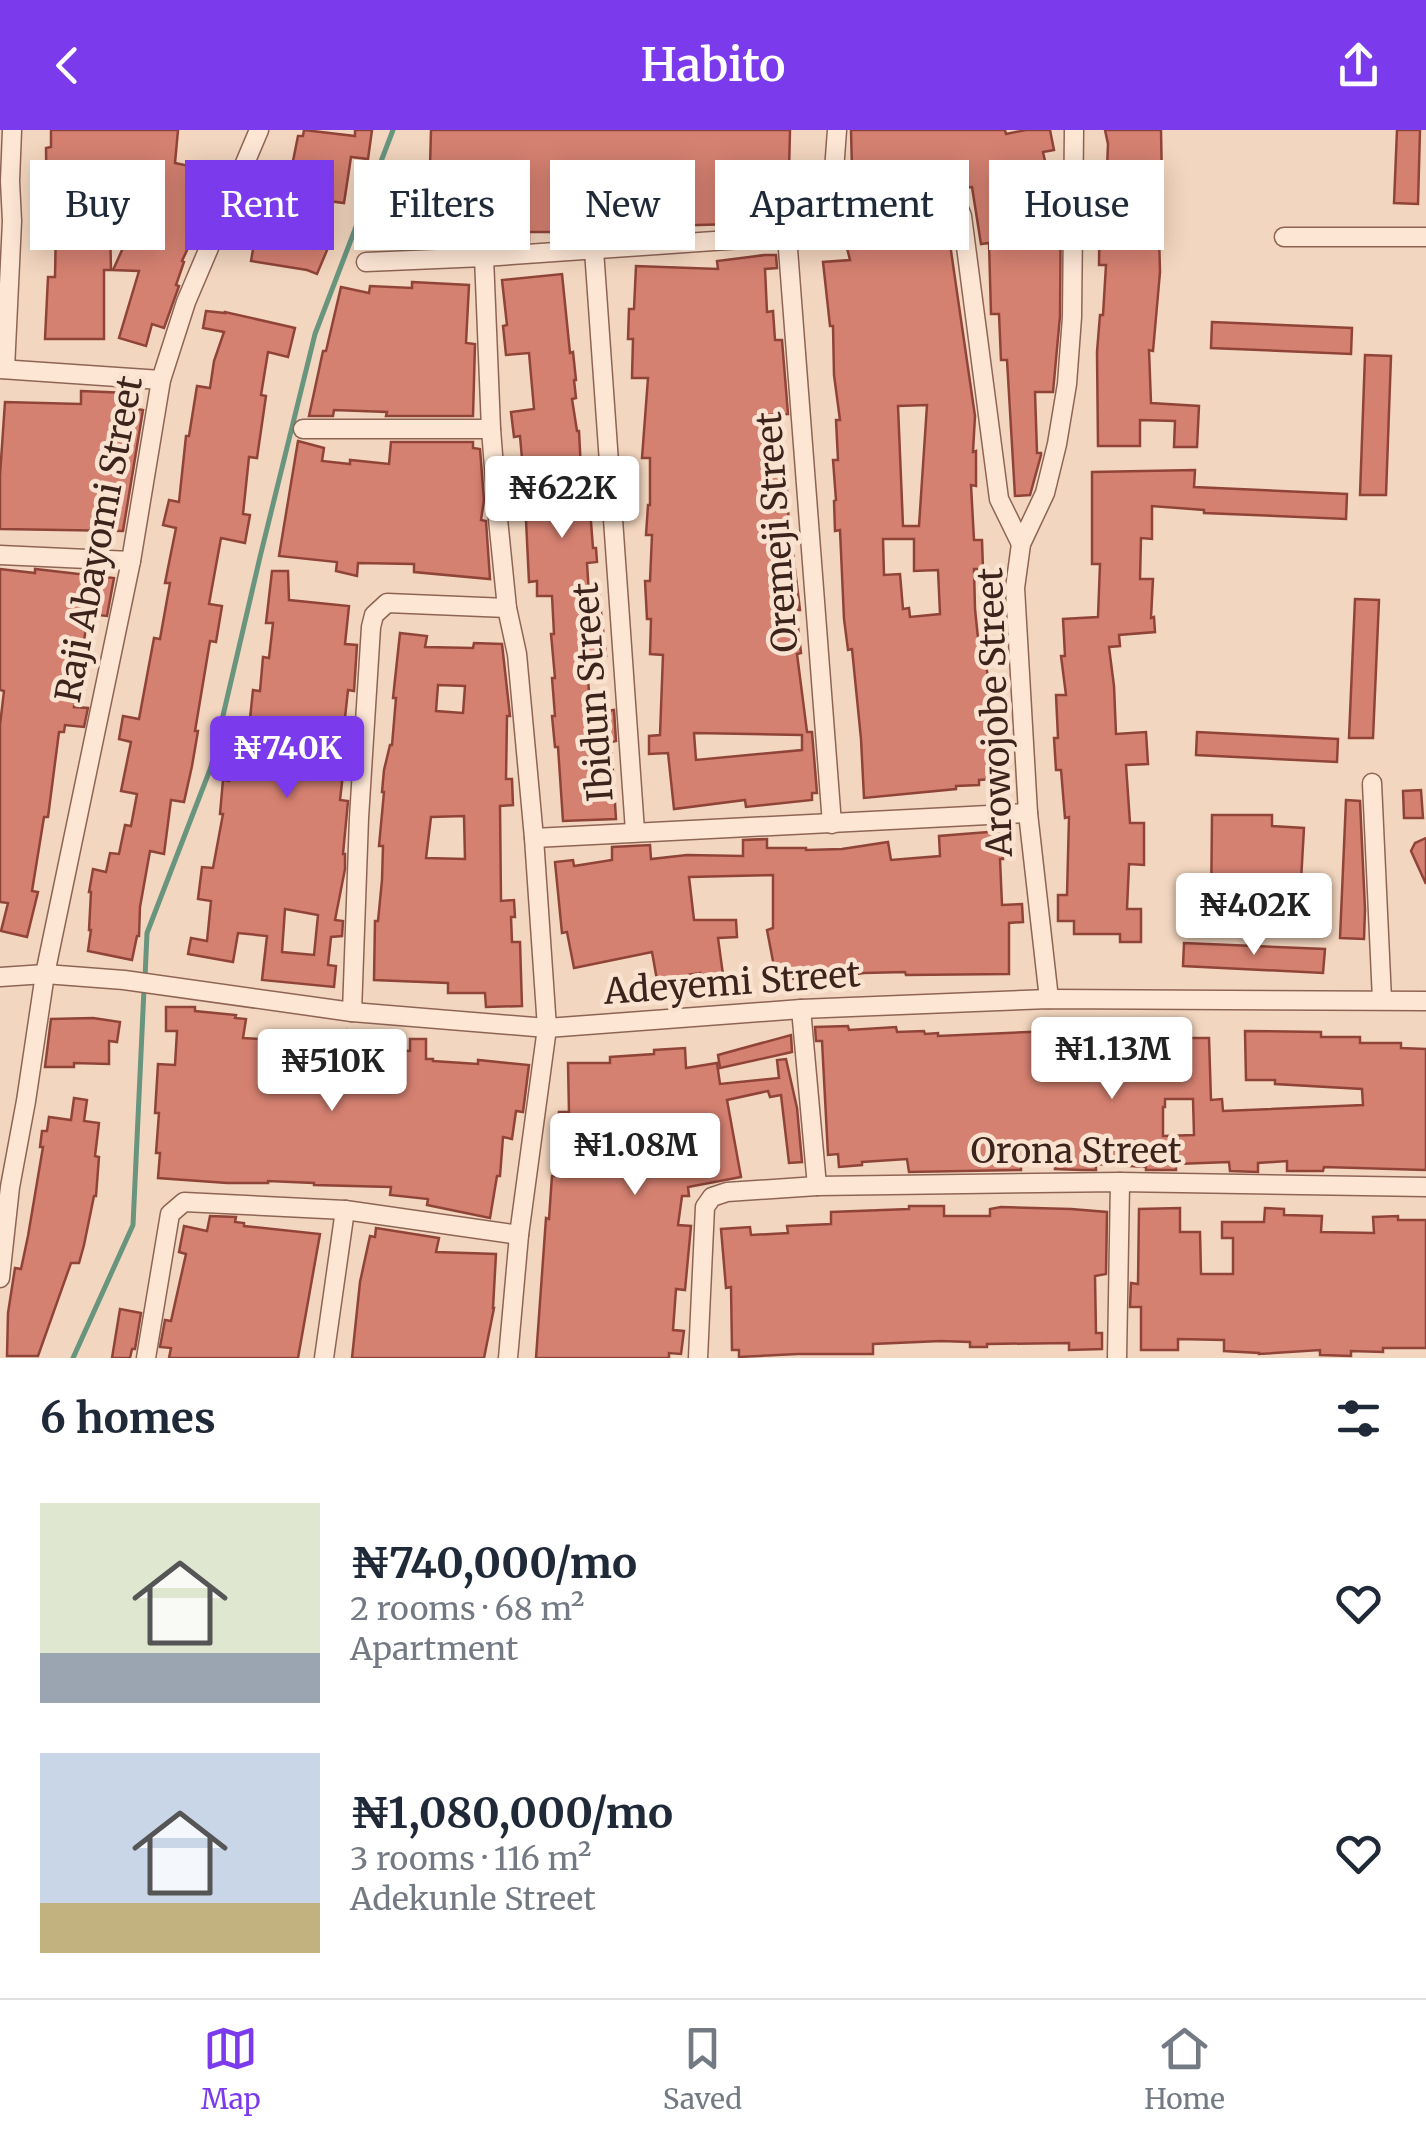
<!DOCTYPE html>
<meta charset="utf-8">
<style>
body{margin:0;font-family:Merriweather,serif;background:#f6f6f7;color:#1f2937;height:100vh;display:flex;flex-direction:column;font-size:38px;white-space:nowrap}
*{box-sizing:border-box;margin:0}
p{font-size:32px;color:#747a83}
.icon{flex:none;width:55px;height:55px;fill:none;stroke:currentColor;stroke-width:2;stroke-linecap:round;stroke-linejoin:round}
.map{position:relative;height:1228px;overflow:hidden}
.side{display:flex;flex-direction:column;background:#fff;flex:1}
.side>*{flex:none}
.banner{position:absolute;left:30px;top:30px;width:1368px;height:90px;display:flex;gap:20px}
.price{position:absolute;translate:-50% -85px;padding:0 22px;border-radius:10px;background:#fff;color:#222;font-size:32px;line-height:65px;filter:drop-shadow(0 2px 5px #0008)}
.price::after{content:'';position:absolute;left:50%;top:60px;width:30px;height:22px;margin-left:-15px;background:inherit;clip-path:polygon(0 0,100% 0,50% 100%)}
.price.on{background:#7c3aed;color:#fff}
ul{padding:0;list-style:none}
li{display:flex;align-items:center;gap:30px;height:250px;padding:0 40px}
li span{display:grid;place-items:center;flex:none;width:280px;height:200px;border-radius:0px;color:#555}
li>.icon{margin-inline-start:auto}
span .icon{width:120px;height:120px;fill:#fffc;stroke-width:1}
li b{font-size:42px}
h2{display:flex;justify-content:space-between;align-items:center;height:120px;padding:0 40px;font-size:42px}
.chip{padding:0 35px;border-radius:0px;background:#fff;box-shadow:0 5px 25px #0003;font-size:35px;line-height:90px}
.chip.on{background:#7c3aed;color:#fff}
header{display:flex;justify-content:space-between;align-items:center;height:130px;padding:0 40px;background:#7c3aed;color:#fff;font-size:45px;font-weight:600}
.dock{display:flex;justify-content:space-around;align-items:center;height:140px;border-top:2px solid #e0e1e3;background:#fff;font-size:28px;color:#747a83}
.dock a{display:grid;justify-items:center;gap:5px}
.dock .on{color:#7c3aed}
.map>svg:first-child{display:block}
</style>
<header><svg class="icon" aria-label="back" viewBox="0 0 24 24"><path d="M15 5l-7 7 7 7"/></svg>Habito<svg class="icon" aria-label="share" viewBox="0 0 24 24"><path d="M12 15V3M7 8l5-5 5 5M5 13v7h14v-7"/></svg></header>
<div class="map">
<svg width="1426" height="1228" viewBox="0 0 1426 1228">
<rect width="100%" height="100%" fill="#f3d6bf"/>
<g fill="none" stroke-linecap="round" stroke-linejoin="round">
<g stroke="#69947e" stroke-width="5">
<path d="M 145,848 L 147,803 L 211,637 L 260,427 L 315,204 L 393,0"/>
<path d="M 73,1228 L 133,1095 L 144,859"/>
</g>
</g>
<g fill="#d58171" stroke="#904438" stroke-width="2.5" fill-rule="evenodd">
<path d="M 51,0 L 178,0 L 175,33 L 217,42 L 207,77 L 182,131 L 184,132 L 176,155 L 179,156 L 164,198 L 152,194 L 146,216 L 119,208 L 139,141 L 113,140 L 147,65 L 109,52 L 111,140 L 104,140 L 104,209 L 45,209 L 48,147 L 55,147 L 56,95 L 47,95 L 46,18 L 51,17 Z"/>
<path d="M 304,0 L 355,6 L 355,0 L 372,0 L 368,29 L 351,27 L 344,73 L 328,71 L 322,110 L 330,113 L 317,144 L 307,140 L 251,131 L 258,90 L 253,89 L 256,72 L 275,75 L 276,67 L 280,68 L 285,35 L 292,36 L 298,6 L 303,6 Z"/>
<path d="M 431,0 L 790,0 L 789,41 L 765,42 L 766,70 L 820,63 L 818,86 L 780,94 L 780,88 L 753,88 L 736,89 L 736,94 L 660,96 L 660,100 L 618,99 L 618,105 L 606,106 L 582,106 L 582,102 L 529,102 L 529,111 L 527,112 L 503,111 L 503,100 L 426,102 L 426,53 L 428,37 L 430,37 Z"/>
<path d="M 851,0 L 1005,0 L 1006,4 L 1026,0 L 1050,0 L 1054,20 L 1043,22 L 1051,58 L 1061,58 L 1060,186 L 1053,262 L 1035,262 L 1037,323 L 1041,323 L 1041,325 L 1030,365 L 1015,366 L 1007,230 L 1001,230 L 999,184 L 991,184 L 989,113 L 981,114 L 972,57 L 936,59 L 936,47 L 879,50 L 878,40 L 852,40 Z"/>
<path d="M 1105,0 L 1161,0 L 1162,54 L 1157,54 L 1156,104 L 1159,104 L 1160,142 L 1153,221 L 1149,220 L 1151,273 L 1199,276 L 1197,317 L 1174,317 L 1175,291 L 1140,290 L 1140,316 L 1098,316 L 1097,222 L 1100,185 L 1103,185 L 1106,135 L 1099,135 L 1100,62 L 1106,62 L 1108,14 Z"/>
<path d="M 1397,0 L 1420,0 L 1418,74 L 1394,73 Z"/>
<path d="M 941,85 L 948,114 L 950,114 L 975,286 L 973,322 L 976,321 L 976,356 L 971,355 L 974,410 L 982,410 L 983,439 L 974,439 L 975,479 L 979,518 L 983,517 L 990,559 L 992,585 L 988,585 L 992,649 L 979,650 L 979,655 L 956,656 L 956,659 L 864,668 L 861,609 L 852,519 L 848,520 L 844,489 L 840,400 L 835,401 L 834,371 L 836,370 L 833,330 L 838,330 L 836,290 L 840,290 L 834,245 L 833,196 L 830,196 L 823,132 L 850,130 L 844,106 ZM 927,275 L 919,396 L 903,396 L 898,276 ZM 883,409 L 914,409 L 914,441 L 938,440 L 940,484 L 910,487 L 909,478 L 903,479 L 900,444 L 884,445 Z"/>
<path d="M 765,125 L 776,125 L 777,138 L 765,139 L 767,182 L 773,181 L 775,210 L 782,210 L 788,284 L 768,285 L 772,343 L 786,342 L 790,415 L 792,415 L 800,480 L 796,480 L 801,523 L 797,524 L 807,602 L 812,602 L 817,663 L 812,663 L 812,670 L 746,677 L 745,670 L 674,679 L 668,623 L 649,624 L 649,606 L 660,605 L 663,525 L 650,524 L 651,489 L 647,489 L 645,451 L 650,451 L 652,405 L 646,405 L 648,375 L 650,375 L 650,328 L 642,328 L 648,248 L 632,248 L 633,209 L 628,209 L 629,179 L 634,179 L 636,136 L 718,139 L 717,131 ZM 694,603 L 802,605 L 802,620 L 696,630 Z"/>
<path d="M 562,144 L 570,223 L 573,222 L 576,250 L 574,250 L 576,268 L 572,269 L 577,301 L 579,301 L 581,340 L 587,340 L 593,418 L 596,418 L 597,432 L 587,433 L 589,465 L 599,464 L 606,526 L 586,528 L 591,583 L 614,580 L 616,611 L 611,612 L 616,689 L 563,691 L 558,617 L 555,617 L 552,586 L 555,586 L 552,548 L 555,548 L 551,504 L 554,504 L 552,466 L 537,466 L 537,451 L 529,452 L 526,390 L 530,389 L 526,340 L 523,340 L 520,306 L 514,307 L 511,282 L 534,279 L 529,223 L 506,225 L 503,196 L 507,195 L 502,150 Z"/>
<path d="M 412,152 L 469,155 L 466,213 L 475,214 L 473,286 L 386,286 L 387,282 L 334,280 L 333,286 L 309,286 L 323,221 L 326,221 L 341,157 L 369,163 L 370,156 L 412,158 Z"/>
<path d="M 206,181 L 225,183 L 225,182 L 295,198 L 288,227 L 268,222 L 261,265 L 266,266 L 257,328 L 249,327 L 243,384 L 250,385 L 245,413 L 221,408 L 209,474 L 222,476 L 216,512 L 210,511 L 195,601 L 198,601 L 192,636 L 184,672 L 171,670 L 164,724 L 150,721 L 140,777 L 139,806 L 137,806 L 132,830 L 88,821 L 91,800 L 89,800 L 91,762 L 89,762 L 93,739 L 106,742 L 110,723 L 119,724 L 125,695 L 131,696 L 137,664 L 121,661 L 131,612 L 119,609 L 123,586 L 139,589 L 154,508 L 160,509 L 170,453 L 165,453 L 176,398 L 163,395 L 169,370 L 179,372 L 186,306 L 189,306 L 197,256 L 210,258 L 214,231 L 224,202 L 203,198 Z"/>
<path d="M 1212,192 L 1352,198 L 1351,224 L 1211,218 Z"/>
<path d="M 1365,225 L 1391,226 L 1386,365 L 1360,365 Z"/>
<path d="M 81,261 L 128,263 L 126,277 L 143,280 L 123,401 L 0,399 L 0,345 L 5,272 L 81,274 Z"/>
<path d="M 298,311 L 324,318 L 322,331 L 350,334 L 350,330 L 389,334 L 391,312 L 473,312 L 473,318 L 480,319 L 484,370 L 481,390 L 486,391 L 490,449 L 414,442 L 414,434 L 358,433 L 357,446 L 336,441 L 337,432 L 279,426 Z"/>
<path d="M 1195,340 L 1194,357 L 1347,364 L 1346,389 L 1204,383 L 1204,380 L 1152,376 L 1152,409 L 1141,408 L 1140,449 L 1153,449 L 1151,488 L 1154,487 L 1155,502 L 1119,505 L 1120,516 L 1109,517 L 1114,556 L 1116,604 L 1146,602 L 1148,634 L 1126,635 L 1130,693 L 1144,693 L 1144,735 L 1129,734 L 1127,779 L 1141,779 L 1141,812 L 1120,812 L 1120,804 L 1074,804 L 1074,791 L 1058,791 L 1058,765 L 1067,765 L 1069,687 L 1065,688 L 1061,640 L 1056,640 L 1054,608 L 1058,608 L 1056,565 L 1066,565 L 1061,526 L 1065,526 L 1063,489 L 1098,487 L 1100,434 L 1092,434 L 1092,342 Z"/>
<path d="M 0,439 L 35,443 L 35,439 L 114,448 L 107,486 L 88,484 L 74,577 L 88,578 L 84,597 L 65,595 L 64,602 L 59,602 L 48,687 L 44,687 L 32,761 L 38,762 L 27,807 L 1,801 L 8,773 L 0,772 L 0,595 L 4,561 L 0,560 Z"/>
<path d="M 272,441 L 288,441 L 289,470 L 349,476 L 345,514 L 357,515 L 354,561 L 348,560 L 340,634 L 344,635 L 340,670 L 348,671 L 343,724 L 345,724 L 345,739 L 335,790 L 343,791 L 342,806 L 331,807 L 328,835 L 336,836 L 334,857 L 262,850 L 267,806 L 238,803 L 233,832 L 188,824 L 191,808 L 207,811 L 211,771 L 198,769 L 202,737 L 213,738 L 223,684 L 220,684 L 223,650 L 229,651 L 233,607 L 248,608 L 253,560 L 260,561 L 263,527 L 269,528 L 273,493 L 266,493 ZM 285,779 L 318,785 L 314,825 L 282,822 Z"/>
<path d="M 1355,469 L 1379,470 L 1373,608 L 1349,608 Z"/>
<path d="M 400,503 L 427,506 L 425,517 L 473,518 L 474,513 L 502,514 L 510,586 L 507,586 L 506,649 L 512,649 L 513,675 L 500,676 L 501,771 L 514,770 L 515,787 L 511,787 L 512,812 L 520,812 L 522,876 L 486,877 L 485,863 L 448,863 L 448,853 L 374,850 L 375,791 L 378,791 L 382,750 L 383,716 L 379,716 L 384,662 L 382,662 L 384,640 L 390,615 L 392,615 L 396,568 L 393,568 ZM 438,555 L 465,556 L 463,583 L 436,581 ZM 464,686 L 465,729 L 426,728 L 431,687 Z"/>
<path d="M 1197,602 L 1338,609 L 1337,632 L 1196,625 Z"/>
<path d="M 1421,660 L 1423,688 L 1404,688 L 1403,661 Z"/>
<path d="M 1346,670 L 1360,671 L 1365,779 L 1364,809 L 1340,808 Z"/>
<path d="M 1212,685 L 1272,685 L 1272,696 L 1304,698 L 1299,786 L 1211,782 Z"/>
<path d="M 1000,701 L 1003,729 L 1000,729 L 1002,775 L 1022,774 L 1023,792 L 1009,793 L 1009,844 L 906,845 L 905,842 L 864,843 L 822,849 L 821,843 L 777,852 L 767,800 L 773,798 L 773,745 L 689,747 L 694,790 L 736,790 L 737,807 L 718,808 L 724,852 L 701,855 L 700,843 L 657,850 L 652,822 L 574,838 L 567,802 L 562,803 L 555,732 L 573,730 L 574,736 L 612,730 L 612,717 L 650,715 L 651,729 L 687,725 L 743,726 L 743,710 L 767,709 L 767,718 L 806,718 L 806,720 L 842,719 L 888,712 L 891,730 L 940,726 L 939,706 Z"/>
<path d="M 1426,708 L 1426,754 L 1411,721 L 1415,713 Z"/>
<path d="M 1184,813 L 1325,819 L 1323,843 L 1183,836 Z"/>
<path d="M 166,877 L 195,877 L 195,881 L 236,885 L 235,888 L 246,889 L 243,908 L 292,911 L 292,918 L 320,920 L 320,902 L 347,900 L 347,915 L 356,915 L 356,918 L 410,921 L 410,909 L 426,909 L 426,929 L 433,929 L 433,931 L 478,934 L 478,930 L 529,935 L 523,982 L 516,981 L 512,1009 L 503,1007 L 500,1046 L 497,1046 L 490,1088 L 427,1075 L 428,1069 L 390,1065 L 391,1057 L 314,1055 L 314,1053 L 268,1051 L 268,1053 L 227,1053 L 158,1048 L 160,1023 L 156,1023 L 159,983 L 155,983 L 158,934 L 175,935 L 177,901 L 166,901 Z"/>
<path d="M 93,888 L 120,892 L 117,912 L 109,911 L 109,934 L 74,933 L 74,937 L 45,937 L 51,889 Z"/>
<path d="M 848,896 L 849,900 L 896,897 L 897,902 L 924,901 L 925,904 L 938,903 L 938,906 L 1052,901 L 1052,903 L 1127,903 L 1127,913 L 1171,913 L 1171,908 L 1209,908 L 1211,970 L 1222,969 L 1223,981 L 1363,975 L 1362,959 L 1275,954 L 1275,950 L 1246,950 L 1245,901 L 1321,902 L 1321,907 L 1360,907 L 1360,913 L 1401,913 L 1401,918 L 1426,919 L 1426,1040 L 1324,1037 L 1323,1041 L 1287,1041 L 1287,1031 L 1258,1033 L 1258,1042 L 1230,1041 L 1229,1032 L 1176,1034 L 1176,1040 L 1146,1040 L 1146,1037 L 1096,1034 L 1096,1040 L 1082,1040 L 1055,1039 L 1055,1033 L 1021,1032 L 1021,1040 L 909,1042 L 907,1029 L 862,1032 L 862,1035 L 839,1037 L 838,1024 L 828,1025 L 822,911 L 816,911 L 815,897 ZM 1165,969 L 1193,969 L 1194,1005 L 1163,1006 L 1163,977 L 1165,977 Z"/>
<path d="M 791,905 L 792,922 L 720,938 L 718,925 Z"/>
<path d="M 685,918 L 686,938 L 717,933 L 720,954 L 779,948 L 777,930 L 786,929 L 797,978 L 802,1032 L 789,1033 L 781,965 L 770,967 L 768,961 L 727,970 L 741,1047 L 688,1057 L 689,1066 L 682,1066 L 678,1095 L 691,1096 L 685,1160 L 676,1159 L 673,1200 L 684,1201 L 681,1224 L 669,1223 L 669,1228 L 536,1228 L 546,1088 L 549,1089 L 552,1046 L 555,1046 L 559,982 L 569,982 L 568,933 L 610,933 L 610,927 L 654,924 L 654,920 Z"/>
<path d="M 74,968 L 87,970 L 84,991 L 99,993 L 95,1026 L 99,1027 L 96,1066 L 94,1066 L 84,1115 L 79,1133 L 71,1133 L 38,1226 L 7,1226 L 8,1183 L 15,1138 L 21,1139 L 28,1106 L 43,1017 L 40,1017 L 42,1001 L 47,1001 L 49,987 L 71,990 Z"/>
<path d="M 909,1076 L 944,1076 L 944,1086 L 990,1086 L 990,1079 L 1001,1077 L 1071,1079 L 1107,1082 L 1106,1144 L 1095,1146 L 1096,1203 L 1102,1203 L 1102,1219 L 1069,1220 L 1069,1213 L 987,1214 L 987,1217 L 970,1217 L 970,1212 L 941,1211 L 873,1214 L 873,1224 L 798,1224 L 739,1227 L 739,1220 L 732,1220 L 731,1157 L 726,1158 L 721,1099 L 750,1097 L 751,1105 L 788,1103 L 787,1096 L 831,1094 L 831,1082 L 909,1079 Z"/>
<path d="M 1180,1078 L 1180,1102 L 1200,1102 L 1201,1144 L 1233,1144 L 1233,1108 L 1222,1108 L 1222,1092 L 1264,1092 L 1265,1078 L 1284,1079 L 1284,1085 L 1322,1086 L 1321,1102 L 1374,1103 L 1373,1087 L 1398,1086 L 1398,1090 L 1426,1090 L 1426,1218 L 1383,1218 L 1383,1222 L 1351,1221 L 1351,1226 L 1320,1225 L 1320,1220 L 1259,1224 L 1259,1223 L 1224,1221 L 1224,1210 L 1178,1209 L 1178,1220 L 1141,1220 L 1141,1177 L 1130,1177 L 1131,1153 L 1138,1154 L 1139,1079 Z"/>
<path d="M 210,1086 L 236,1087 L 235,1092 L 244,1093 L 244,1096 L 320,1104 L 298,1228 L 169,1228 L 171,1218 L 160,1217 L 165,1190 L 171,1191 L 186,1124 L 179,1122 L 184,1096 L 207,1101 Z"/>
<path d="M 376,1098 L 439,1108 L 436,1122 L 496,1124 L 493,1178 L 494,1178 L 484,1228 L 352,1228 L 360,1152 L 370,1106 L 375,1107 Z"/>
<path d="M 120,1179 L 141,1183 L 135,1219 L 132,1219 L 130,1228 L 112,1228 Z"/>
</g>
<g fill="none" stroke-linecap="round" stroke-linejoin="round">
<defs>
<g id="minor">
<path d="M 830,95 L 837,0"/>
<path d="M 787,106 L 832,694"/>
<path d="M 1284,107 L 1426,107"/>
<path d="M 594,120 L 635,701"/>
<path d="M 484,127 L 491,299 L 498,389 L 507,478 L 517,524 L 534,708 L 547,898 L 519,1105 L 508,1228"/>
<path d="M 366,132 L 484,127 L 787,106 L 947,71 L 957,74 L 962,86 L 999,369 L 1021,414"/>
<path d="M 0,239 L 161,250"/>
<path d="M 5,239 L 12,91 L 10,51 L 12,0"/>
<path d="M 303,299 L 491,299"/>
<path d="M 0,425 L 131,431"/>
<path d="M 1372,653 L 1382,870"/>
<path d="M 534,708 L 1028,683"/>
<path d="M 0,847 L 45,844 L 124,850 L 352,882 L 547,898 L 801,879 L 1049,869 L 1426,871"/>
<path d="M 1049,869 L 1028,683 L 1015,458 L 1021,414 L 1045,363 L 1057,314 L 1067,254 L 1072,187 L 1074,0"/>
<path d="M 801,879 L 817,1056"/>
<path d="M 352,882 L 359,688 L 371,497 L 374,485 L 387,473 L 507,478"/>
<path d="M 0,1148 L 10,1057 L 26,971 L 45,844 L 131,431 L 161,250 L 186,172 L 259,0"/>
<path d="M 146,1228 L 170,1084 L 184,1072 L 345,1080 L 519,1105"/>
<path d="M 324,1228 L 345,1080"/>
<path d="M 698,1228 L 705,1077 L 712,1067 L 727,1062 L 817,1056 L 1120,1052 L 1426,1057"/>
<path d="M 1117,1228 L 1120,1052"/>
</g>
</defs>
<use href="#minor" stroke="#8e6555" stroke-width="21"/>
<use href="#minor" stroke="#fde6d4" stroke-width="18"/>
</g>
<g text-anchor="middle" stroke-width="9" stroke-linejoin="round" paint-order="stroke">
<g font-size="35" fill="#3c231b" stroke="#f9e3d0">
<text transform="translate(777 402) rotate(-94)" y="12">Oremeji Street</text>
<text transform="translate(99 409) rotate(-79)" y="12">Raji Abayomi Street</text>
<text transform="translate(593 562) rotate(-94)" y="12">Ibidun Street</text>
<text transform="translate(995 582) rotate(-92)" y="12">Arowojobe Street</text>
<text transform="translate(732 853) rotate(-4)" y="12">Adeyemi Street</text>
<text x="1076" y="1033">Orona Street</text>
</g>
</g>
</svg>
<b class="price" style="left:562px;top:411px">₦622K</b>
<b class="price on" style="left:287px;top:671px">₦740K</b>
<b class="price" style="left:1254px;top:828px">₦402K</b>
<b class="price" style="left:1112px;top:972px">₦1.13M</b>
<b class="price" style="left:332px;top:984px">₦510K</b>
<b class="price" style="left:635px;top:1068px">₦1.08M</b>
<div class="banner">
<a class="chip">Buy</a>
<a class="chip on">Rent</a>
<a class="chip">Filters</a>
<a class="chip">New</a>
<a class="chip">Apartment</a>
<a class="chip">House</a>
</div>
</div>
<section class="side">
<h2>6 homes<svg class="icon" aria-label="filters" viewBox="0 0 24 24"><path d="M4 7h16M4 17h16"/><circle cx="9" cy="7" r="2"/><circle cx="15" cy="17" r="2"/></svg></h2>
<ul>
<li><span style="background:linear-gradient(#dfe7d0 75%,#9aa5b1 0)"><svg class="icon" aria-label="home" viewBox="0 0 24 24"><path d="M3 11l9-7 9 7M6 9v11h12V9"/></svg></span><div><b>₦740,000/mo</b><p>2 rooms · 68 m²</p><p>Apartment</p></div><svg class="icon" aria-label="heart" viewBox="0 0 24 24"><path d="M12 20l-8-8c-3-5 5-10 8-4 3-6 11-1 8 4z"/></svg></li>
<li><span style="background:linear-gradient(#c9d6e8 75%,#c2b280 0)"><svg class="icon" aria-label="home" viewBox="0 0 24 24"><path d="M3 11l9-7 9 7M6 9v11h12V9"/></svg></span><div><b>₦1,080,000/mo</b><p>3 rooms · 116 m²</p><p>Adekunle Street</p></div><svg class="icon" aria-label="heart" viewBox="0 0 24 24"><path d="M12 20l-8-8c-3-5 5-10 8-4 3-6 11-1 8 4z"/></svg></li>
</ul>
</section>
<nav class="dock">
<a class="on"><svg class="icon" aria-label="map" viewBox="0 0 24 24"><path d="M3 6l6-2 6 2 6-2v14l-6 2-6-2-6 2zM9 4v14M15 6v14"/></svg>Map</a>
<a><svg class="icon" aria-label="saved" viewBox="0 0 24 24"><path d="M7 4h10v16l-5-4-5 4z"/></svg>Saved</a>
<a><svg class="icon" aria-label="home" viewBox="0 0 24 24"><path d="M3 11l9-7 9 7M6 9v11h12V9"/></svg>Home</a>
</nav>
